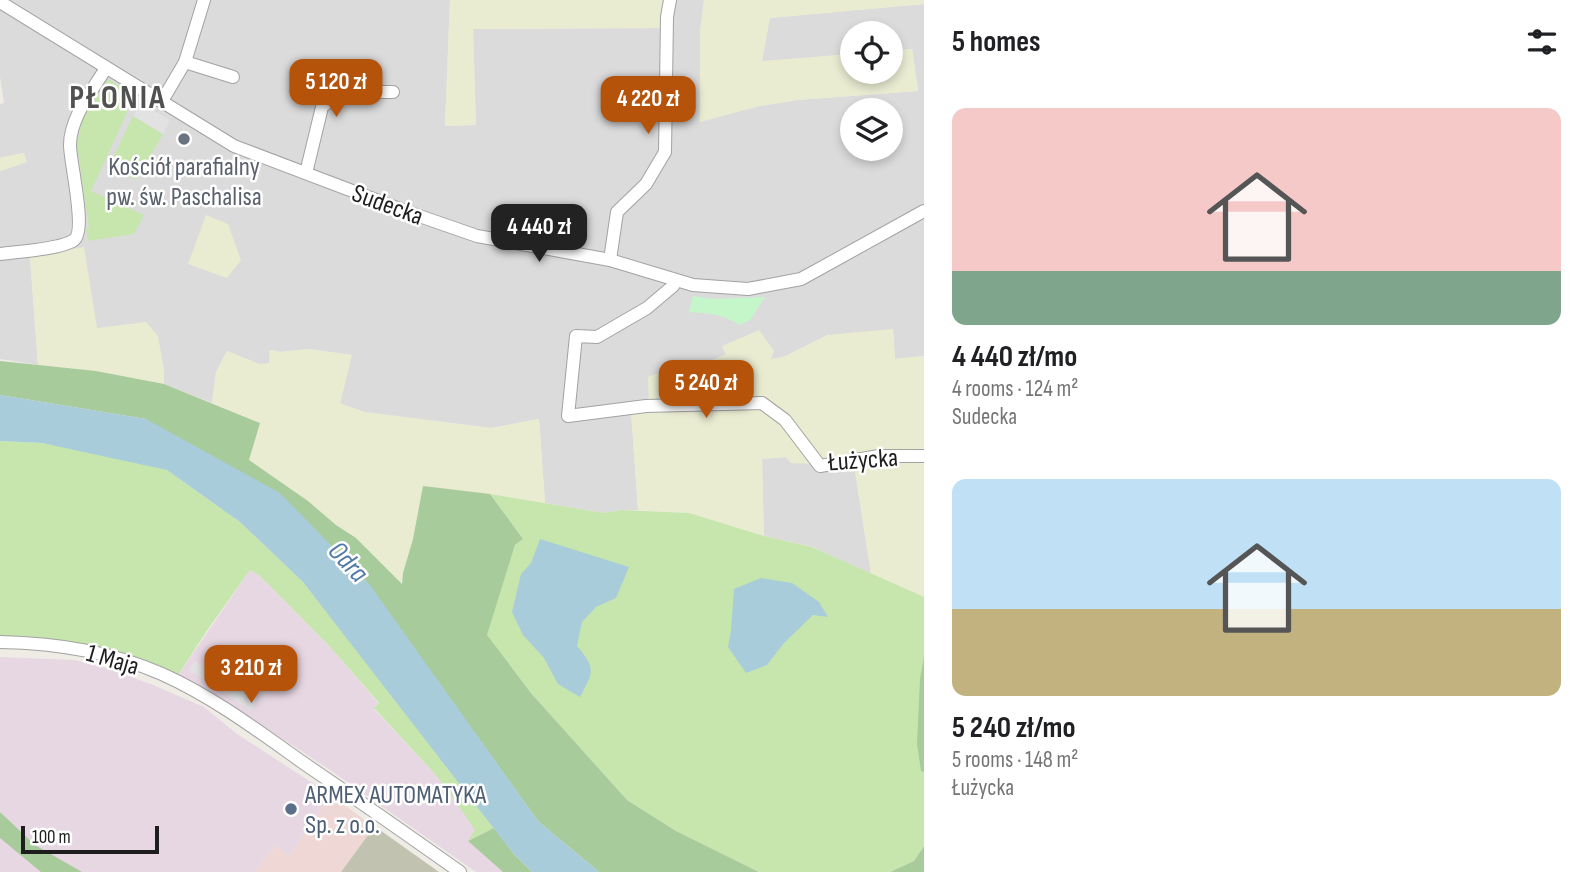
<!DOCTYPE html>
<meta charset="utf-8">
<style>
body{margin:0;font-family:"Sofia Sans Condensed",sans-serif;background:#f2f2f2;color:#202124;height:100vh;display:flex;flex-direction:column;font-size:26px;white-space:nowrap}
*{box-sizing:border-box;margin:0}
p{font-size:23px;color:#757577}
.icon{flex:none;width:38px;height:38px;fill:none;stroke:currentColor;stroke-width:2;stroke-linecap:round;stroke-linejoin:round}
.map{position:relative;flex:1;overflow:hidden}
.details{display:flex;flex-direction:column;background:#fff;width:665px}
.details>*{flex:none}
.tools{position:absolute;left:840px;top:21px;display:grid;gap:14px}
.tools a{display:grid;place-items:center;width:63px;height:63px;border-radius:50%;background:#fff;box-shadow:0 4px 10px #0003;font-size:35px}
.scale{position:absolute;left:21px;bottom:18px;width:138px;box-sizing:border-box;padding-left:7px;border:4px solid #1e1e1e;border-top:0;font-size:19px;line-height:24px;white-space:nowrap;color:#1e1e1e;-webkit-text-stroke:5px #fff;paint-order:stroke}
.price{position:absolute;translate:-50% -60px;padding:0 16px;border-radius:14px;background:#b45309;color:#fff;font-size:23px;line-height:46px;filter:drop-shadow(0 2px 4px #0008)}
.price::after{content:'';position:absolute;left:50%;top:42px;width:21px;height:16px;margin-left:-10px;background:inherit;clip-path:polygon(0 0,100% 0,50% 100%)}
.price.on{background:#222;color:#fff}
ul{padding:0;list-style:none}
li{display:grid;align-content:center;gap:14px;height:371px;padding:0 28px}
li span{display:grid;place-items:center;height:217px;border-radius:14px;color:#555}
li>.icon{margin-inline-start:auto}
span .icon{width:126px;height:126px;fill:#fffc;stroke-width:1}
li b{font-size:30px}
h2{display:flex;justify-content:space-between;align-items:center;height:84px;padding:0 28px;font-size:30px}
main{display:flex;flex:1;min-height:0}
.map>svg:first-child{display:block}
</style>
<main>
<div class="map">
<svg width="924" height="872" viewBox="0 0 924 872">
<rect width="100%" height="100%" fill="#eeece5"/>
<g fill="#dcdbdb" fill-rule="evenodd">
<path d="M 0,0 L 450,0 L 445,126 L 476,125 L 473,29 L 670,28 L 675,0 L 704,0 L 700,32 L 760,106 L 797,100 L 918,91 L 912,49 L 891,51 L 891,33 L 852,33 L 852,54 L 762,62 L 769,18 L 924,4 L 924,356 L 895,359 L 893,329 L 770,360 L 722,347 L 726,354 L 701,365 L 671,368 L 649,410 L 631,411 L 638,510 L 621,510 L 604,513 L 545,503 L 539,419 L 491,428 L 364,412 L 340,404 L 351,355 L 308,349 L 280,352 L 270,350 L 269,364 L 259,364 L 227,351 L 216,372 L 212,403 L 164,384 L 164,370 L 97,329 L 30,257 L 38,365 L 0,359 L 0,171 L 26,162 L 23,153 L 0,158 L 0,104 L 4,103 L 0,77 ZM 852,110 L 891,110 L 891,149 L 852,149 Z"/>
<path d="M 786,457 L 853,458 L 871,574 L 813,547 L 764,536 L 762,459 Z"/>
</g>
<path fill="#eed7d5" d="M 331,795 L 374,827 L 341,872 L 255,872 L 275,845 L 289,856 Z"/>
<g fill="#e7d7e3">
<path d="M 250,570 L 260,576 L 331,648 L 379,704 L 374,709 L 434,773 L 451,795 L 476,830 L 469,841 L 503,872 L 476,872 L 330,770 L 213,693 L 178,675 Z"/>
<path d="M 0,657 L 74,660 L 106,668 L 153,685 L 204,707 L 237,734 L 331,795 L 289,856 L 275,845 L 255,872 L 0,872 Z"/>
</g>
<path fill="#c2c2b1" d="M 374,827 L 377,828 L 439,872 L 341,872 Z"/>
<g fill="#e9ecd1">
<path d="M 450,0 L 668,0 L 663,28 L 473,29 L 476,125 L 445,126 Z"/>
<path d="M 704,0 L 924,0 L 924,4 L 770,18 L 762,61 L 852,54 L 852,72 L 891,72 L 891,51 L 912,49 L 918,91 L 797,100 L 760,106 L 700,122 L 700,32 Z"/>
<path d="M 24,153 L 27,162 L 0,171 L 0,158 Z"/>
<path d="M 206,215 L 228,224 L 241,260 L 227,278 L 188,264 Z"/>
<path d="M 84,247 L 97,328 L 146,322 L 158,336 L 164,370 L 164,384 L 96,371 L 38,365 L 30,257 Z"/>
<path d="M 893,329 L 895,359 L 924,356 L 924,597 L 871,574 L 853,458 L 812,464 L 791,463 L 786,457 L 762,459 L 764,536 L 689,513 L 638,510 L 631,410 L 649,409 L 648,377 L 671,368 L 701,365 L 726,354 L 722,346 L 759,330 L 774,351 L 771,359 L 783,357 L 827,335 Z"/>
<path d="M 308,349 L 352,355 L 340,403 L 364,412 L 491,428 L 539,419 L 545,503 L 490,494 L 413,539 L 403,573 L 402,584 L 356,538 L 336,525 L 308,501 L 249,460 L 259,423 L 212,403 L 216,372 L 227,351 L 259,364 L 269,363 L 270,350 L 280,352 Z"/>
</g>
<g fill="#c7e6ae">
<path d="M 108,79 L 135,95 L 91,191 L 144,215 L 134,234 L 88,241 L 86,229 L 89,228 L 77,145 L 82,120 Z"/>
<path d="M 133,116 L 163,134 L 136,180 L 109,166 Z"/>
<path d="M 0,441 L 42,443 L 85,450 L 167,470 L 240,522 L 303,582 L 353,644 L 494,828 L 468,841 L 475,830 L 451,795 L 434,773 L 374,708 L 379,703 L 331,648 L 260,576 L 250,570 L 208,629 L 178,675 L 0,638 Z"/>
<path d="M 490,494 L 604,513 L 621,510 L 689,513 L 764,536 L 812,547 L 924,597 L 924,846 L 914,861 L 890,872 L 759,872 L 676,831 L 627,800 L 531,693 L 486,635 L 515,545 L 523,539 Z"/>
</g>
<g fill="#a8cb9c">
<path d="M 0,361 L 96,371 L 164,384 L 260,423 L 249,460 L 308,501 L 336,525 L 356,538 L 402,584 L 403,573 L 413,539 L 423,486 L 490,494 L 523,539 L 515,545 L 487,635 L 531,693 L 627,800 L 676,831 L 759,872 L 599,872 L 538,821 L 431,672 L 146,419 L 0,395 Z"/>
<path d="M 924,656 L 924,772 L 921,771 L 917,744 L 920,679 Z"/>
<path d="M 0,812 L 35,845 L 82,872 L 41,872 L 0,838 Z"/>
<path d="M 494,828 L 513,853 L 532,872 L 503,872 L 468,841 Z"/>
<path d="M 924,846 L 924,872 L 890,872 L 914,861 Z"/>
</g>
<path fill="#c4f6ca" d="M 693,296 L 711,299 L 765,297 L 750,320 L 740,325 C 719,313 713,314 689,312 Z"/>
<g fill="#e2e2e2">
<path d="M 141,104 L 170,120 L 163,134 L 133,116 Z"/>
<path d="M 195,661 L 257,701 L 251,711 L 189,670 Z"/>
</g>
<g fill="#a8ccd9">
<path d="M 0,395 L 146,419 L 280,493 L 370,585 L 538,821 L 599,872 L 532,872 L 513,853 L 303,582 L 240,522 L 167,470 L 42,443 L 0,441 Z"/>
<path d="M 540,539 L 629,567 L 616,598 L 596,607 L 582,622 L 577,646 C 596,669 594,671 580,697 L 558,684 L 544,658 L 523,635 L 512,612 L 521,574 L 531,563 Z"/>
<path d="M 761,578 L 792,583 L 819,602 L 828,617 L 813,615 L 784,643 L 767,665 L 746,673 L 728,647 L 731,630 L 734,589 Z"/>
</g>
<g fill="none" stroke-linecap="round" stroke-linejoin="round">
<defs>
<g id="minor">
<path d="M 0,2 L 234,146 L 405,211 L 477,236 L 610,260 L 693,285 L 748,289 L 801,279 L 924,211"/>
<path d="M 185,62 L 233,77"/>
<path d="M 162,101 L 185,62 L 204,0"/>
<path d="M 306,173 L 322,107 C 344,87 366,92 393,92"/>
<path d="M 0,254 C 16,252 62,249 74,240 C 87,230 70,163 70,145 C 70,118 92,91 106,68"/>
<path d="M 610,260 L 617,212 L 646,184 L 665,152 L 667,17 L 670,0"/>
<path d="M 676,281 L 673,286 L 647,308 L 597,337 L 576,336 L 568,416 L 646,406 L 762,403 L 785,420 L 820,466 L 879,456 L 924,456"/>
<path d="M 0,642 C 54,643 112,652 162,674 C 213,697 257,730 302,762 C 355,798 408,835 460,872"/>
</g>
</defs>
<use href="#minor" stroke="#a2a2a2" stroke-width="14"/>
<use href="#minor" stroke="#fff" stroke-width="12"/>
</g>
<circle fill="#6b7280" stroke="#fff" stroke-width="2.5" cx="184" cy="139" r="7"/>
<circle fill="#5c6f8a" stroke="#fff" stroke-width="2.5" cx="291" cy="809" r="7"/>
<g text-anchor="middle" stroke-width="5" stroke-linejoin="round" paint-order="stroke">
<g font-size="26" fill="#5b616d" stroke="#fff">
<text x="184" y="175">Kościół parafialny<tspan x="184" dy="30">pw. św. Paschalisa</tspan></text>
</g>
<g font-size="26" fill="#1e1e1e" stroke="#fff">
<text transform="translate(388 204) rotate(20)" y="9">Sudecka</text>
<text transform="translate(863 459) rotate(-4)" y="9">Łużycka</text>
<text transform="translate(113 659) rotate(16)" y="9">1 Maja</text>
</g>
<g font-size="26" fill="#4e5e75" stroke="#fff" text-anchor="start">
<text x="305" y="803">ARMEX AUTOMATYKA<tspan x="305" dy="30">Sp. z o.o.</tspan></text>
</g>
<g font-size="28" font-style="italic" fill="#5079a8" stroke="#fff">
<text transform="translate(349 561) rotate(47)" y="10">Odra</text>
</g>
<g font-size="33" font-weight="bold" letter-spacing="2" fill="#515151" stroke="#fff">
<text x="118" y="108">PŁONIA</text>
</g>
</g>
</svg>
<div class="tools">
<a><svg class="icon" aria-label="locate" viewBox="0 0 24 24"><circle cx="12" cy="12" r="6"/><path d="M12 2v4M12 18v4M2 12h4M18 12h4"/></svg></a>
<a><svg class="icon" aria-label="layers" viewBox="0 0 24 24"><path d="M12 4l9 5-9 5-9-5zM3 14l9 5 9-5"/></svg></a>
</div>
<div class="scale">100 m</div>
<b class="price" style="left:336px;top:119px">5 120 zł</b>
<b class="price" style="left:648px;top:136px">4 220 zł</b>
<b class="price on" style="left:539px;top:264px">4 440 zł</b>
<b class="price" style="left:706px;top:420px">5 240 zł</b>
<b class="price" style="left:251px;top:705px">3 210 zł</b>
</div>
<section class="details">
<h2>5 homes<svg class="icon" aria-label="filters" viewBox="0 0 24 24"><path d="M4 7h16M4 17h16"/><circle cx="9" cy="7" r="2"/><circle cx="15" cy="17" r="2"/></svg></h2>
<ul>
<li><span style="background:linear-gradient(#f6c9c9 75%,#7fa58c 0)"><svg class="icon" aria-label="home" viewBox="0 0 24 24"><path d="M3 11l9-7 9 7M6 9v11h12V9"/></svg></span><div><b>4 440 zł/mo</b><p>4 rooms · 124 m²</p><p>Sudecka</p></div></li>
<li><span style="background:linear-gradient(#bfe0f5 60%,#c2b280 0)"><svg class="icon" aria-label="home" viewBox="0 0 24 24"><path d="M3 11l9-7 9 7M6 9v11h12V9"/></svg></span><div><b>5 240 zł/mo</b><p>5 rooms · 148 m²</p><p>Łużycka</p></div></li>
</ul>
</section>
</main>
